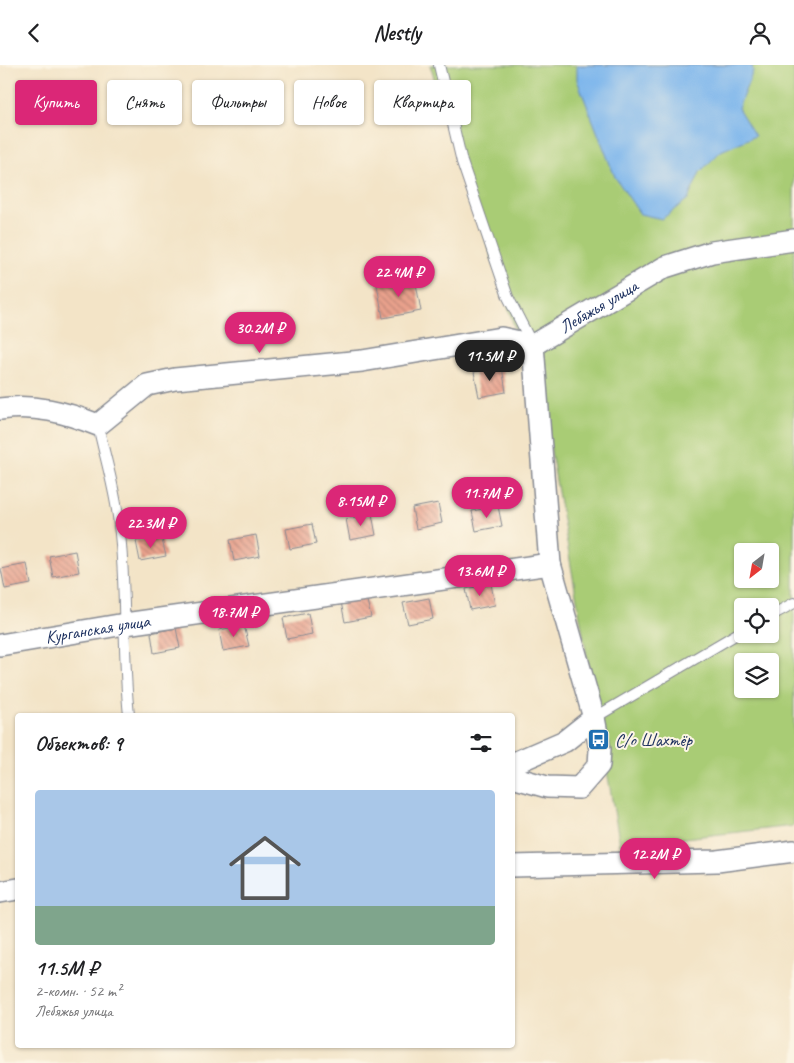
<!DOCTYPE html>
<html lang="ru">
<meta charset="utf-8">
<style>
body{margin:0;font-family:Caveat,sans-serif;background:#f6f6f6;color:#202124;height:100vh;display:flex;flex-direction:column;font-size:19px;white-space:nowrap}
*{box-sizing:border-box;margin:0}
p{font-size:16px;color:#757577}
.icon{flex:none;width:28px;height:28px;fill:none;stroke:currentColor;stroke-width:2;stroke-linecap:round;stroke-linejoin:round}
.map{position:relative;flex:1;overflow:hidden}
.side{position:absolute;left:15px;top:648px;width:500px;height:335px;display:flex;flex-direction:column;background:#fff;border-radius:5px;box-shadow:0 1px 4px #0004}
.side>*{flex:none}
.banner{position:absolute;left:15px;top:15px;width:500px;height:45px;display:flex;gap:10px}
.needle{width:32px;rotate:211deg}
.tools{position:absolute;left:734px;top:478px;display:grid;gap:10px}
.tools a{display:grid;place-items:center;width:45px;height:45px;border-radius:5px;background:#fff;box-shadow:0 1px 4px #0004;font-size:25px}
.price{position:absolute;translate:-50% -42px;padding:0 11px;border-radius:18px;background:#db2777;color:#fff;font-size:16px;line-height:32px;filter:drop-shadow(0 1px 2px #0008)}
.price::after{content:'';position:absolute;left:50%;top:30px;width:15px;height:11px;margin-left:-8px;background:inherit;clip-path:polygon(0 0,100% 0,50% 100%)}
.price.selected{background:#222;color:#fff}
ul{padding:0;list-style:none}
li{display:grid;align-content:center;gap:10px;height:265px;padding:0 20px}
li+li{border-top:1px solid #e0e0e0}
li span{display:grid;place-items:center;height:155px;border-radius:5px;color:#555}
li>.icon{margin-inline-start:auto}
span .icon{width:90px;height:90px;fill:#fffc;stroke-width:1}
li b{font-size:21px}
h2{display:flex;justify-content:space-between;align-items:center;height:60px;padding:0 20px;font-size:21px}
.pill{padding:0 18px;border-radius:5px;background:#fff;box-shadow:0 1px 4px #0004;font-size:18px;line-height:45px}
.pill.selected{background:#db2777;color:#fff}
header{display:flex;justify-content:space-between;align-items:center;height:65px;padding:0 20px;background:#fff;font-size:22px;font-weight:700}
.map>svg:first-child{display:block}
</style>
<header><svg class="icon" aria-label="back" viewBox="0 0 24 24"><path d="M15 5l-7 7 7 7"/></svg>Nestly<svg class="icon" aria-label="person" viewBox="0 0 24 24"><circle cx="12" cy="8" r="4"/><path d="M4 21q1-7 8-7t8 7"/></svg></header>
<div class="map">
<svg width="794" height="998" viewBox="0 0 794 998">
<defs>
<pattern id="building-back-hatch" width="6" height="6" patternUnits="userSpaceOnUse" patternTransform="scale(1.25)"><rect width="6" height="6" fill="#e9a18c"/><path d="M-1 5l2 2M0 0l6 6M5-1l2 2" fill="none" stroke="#bc8476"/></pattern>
</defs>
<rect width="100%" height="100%" fill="#fcf5e5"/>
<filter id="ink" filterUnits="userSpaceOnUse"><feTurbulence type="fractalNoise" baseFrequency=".02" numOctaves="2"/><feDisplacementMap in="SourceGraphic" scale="10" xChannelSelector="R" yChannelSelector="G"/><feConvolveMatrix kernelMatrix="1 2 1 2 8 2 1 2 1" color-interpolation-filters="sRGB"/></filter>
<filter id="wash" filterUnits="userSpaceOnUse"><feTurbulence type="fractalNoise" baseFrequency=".0096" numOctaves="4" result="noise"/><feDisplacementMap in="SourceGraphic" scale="20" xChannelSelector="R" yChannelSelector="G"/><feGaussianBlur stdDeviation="1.12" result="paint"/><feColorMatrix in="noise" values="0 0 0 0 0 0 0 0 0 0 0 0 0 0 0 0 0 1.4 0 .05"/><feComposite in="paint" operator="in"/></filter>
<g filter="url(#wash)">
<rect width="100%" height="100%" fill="#f3e4c7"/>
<path fill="#a9cc75" stroke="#627e6a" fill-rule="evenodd" d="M 430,0 L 794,0 L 794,761 L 620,780 L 547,364 ZM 742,486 L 770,486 L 770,514 L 742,514 ZM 742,541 L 770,541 L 770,569 L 742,569 ZM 742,596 L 770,596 L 770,624 L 742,624 Z"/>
<path fill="#7cb5ec" stroke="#4c72a5" d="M 577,0 L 752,0 L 753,6 L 738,43 L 755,71 L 721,86 L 700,107 L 688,134 L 662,154 L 640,149 L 615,112 L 577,15 Z"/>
<g id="blocks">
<g fill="url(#building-back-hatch)">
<path d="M 415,213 L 421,246 L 383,253 L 377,220 Z"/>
<path d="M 502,302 L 506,327 L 479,332 L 474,307 Z"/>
<path d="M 438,438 L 442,458 L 416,464 L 412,443 Z"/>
<path d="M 498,441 L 502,461 L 476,466 L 472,446 Z"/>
<path d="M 372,449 L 376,470 L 350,475 L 346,454 Z"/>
<path d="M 312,459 L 316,479 L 290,484 L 286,464 Z"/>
<path d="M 256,470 L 260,491 L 234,496 L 230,475 Z"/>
<path d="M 161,471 L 166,491 L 140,496 L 136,476 Z"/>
<path d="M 75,486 L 79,507 L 53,512 L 49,491 Z"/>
<path d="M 27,499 L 31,519 L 5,524 L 1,504 Z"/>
<path d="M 491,519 L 495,540 L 470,545 L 466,524 Z"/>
<path d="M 366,532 L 371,552 L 345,557 L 341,537 Z"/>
<path d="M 429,533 L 433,554 L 408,559 L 403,538 Z"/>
<path d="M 308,548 L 312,569 L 287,574 L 283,553 Z"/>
<path d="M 244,560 L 249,581 L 223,586 L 219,565 Z"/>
<path d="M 176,563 L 180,583 L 154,588 L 151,568 Z"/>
</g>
</g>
</g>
<g filter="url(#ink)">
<use href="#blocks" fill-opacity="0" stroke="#878a92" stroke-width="1"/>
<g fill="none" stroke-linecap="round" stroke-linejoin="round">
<defs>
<g id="service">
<path d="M 439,0 L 462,97 L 508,232 L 532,279"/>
<path d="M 98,360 C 105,393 116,427 119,460 C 127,523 122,587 129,650"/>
<path d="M 770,551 L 794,538"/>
<path d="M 594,653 L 742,566"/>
</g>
<g id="minor">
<path d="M 533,280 L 550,499 L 594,653"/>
<path id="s1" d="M 0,344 C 35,339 65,347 98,360 L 147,320 L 175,314 L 362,296 L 501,273 L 533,280 L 665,202 L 712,187 L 794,175"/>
<path id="s2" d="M 0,580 L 125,559 L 550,499"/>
<path d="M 512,699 L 565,676 L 594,653 L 600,684 L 599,700 L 579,723 L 547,722 L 512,712"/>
<path d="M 512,801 L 717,796 L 794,786"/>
<path d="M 0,827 L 18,824"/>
</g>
</defs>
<use href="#service" stroke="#878a92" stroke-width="12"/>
<use href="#minor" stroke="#878a92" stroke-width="24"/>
<use href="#service" stroke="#fff" stroke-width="10"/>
<use href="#minor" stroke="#fff" stroke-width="21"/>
</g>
</g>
<defs>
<symbol id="bus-square" viewBox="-11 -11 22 22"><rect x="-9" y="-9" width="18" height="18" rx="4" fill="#1f6fb2" stroke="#fcf5e5"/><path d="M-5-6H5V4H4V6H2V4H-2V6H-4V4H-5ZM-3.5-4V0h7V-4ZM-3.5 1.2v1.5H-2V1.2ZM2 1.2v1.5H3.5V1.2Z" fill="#fff"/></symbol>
</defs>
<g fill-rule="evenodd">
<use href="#bus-square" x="586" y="662" width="25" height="25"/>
</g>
<g text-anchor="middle" stroke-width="4" stroke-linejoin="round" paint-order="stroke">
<g font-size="18" fill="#1b2f5e" stroke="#fcf5e5">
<text dy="6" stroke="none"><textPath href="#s1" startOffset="630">Лебяжья улица</textPath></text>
<text dy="6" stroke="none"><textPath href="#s2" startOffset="99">Курганская улица</textPath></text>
</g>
<g font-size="18" fill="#1b2f5e" stroke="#fcf5e5" text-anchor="start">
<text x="615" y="681">С/о Шахтёр</text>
</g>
</g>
</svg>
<div class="tools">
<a><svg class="needle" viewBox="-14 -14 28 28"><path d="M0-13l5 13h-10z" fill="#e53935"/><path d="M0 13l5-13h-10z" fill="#757577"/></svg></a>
<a><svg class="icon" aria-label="locate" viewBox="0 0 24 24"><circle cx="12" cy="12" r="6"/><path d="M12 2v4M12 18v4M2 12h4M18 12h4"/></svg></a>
<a><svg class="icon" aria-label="layers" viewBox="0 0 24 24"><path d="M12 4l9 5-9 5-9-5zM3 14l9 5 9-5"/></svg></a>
</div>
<b class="price" style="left:399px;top:233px">22.4M ₽</b>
<b class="price" style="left:260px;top:289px">30.2M ₽</b>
<b class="price selected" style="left:490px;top:317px">11.5M ₽</b>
<b class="price" style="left:487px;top:454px">11.7M ₽</b>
<b class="price" style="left:361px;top:462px">8.15M ₽</b>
<b class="price" style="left:151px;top:484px">22.3M ₽</b>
<b class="price" style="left:480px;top:532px">13.6M ₽</b>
<b class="price" style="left:234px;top:573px">18.7M ₽</b>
<b class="price" style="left:655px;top:815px">12.2M ₽</b>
<div class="banner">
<a class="pill selected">Купить</a>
<a class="pill">Снять</a>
<a class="pill">Фильтры</a>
<a class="pill">Новое</a>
<a class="pill">Квартира</a>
</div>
<section class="side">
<h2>Объектов: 9<svg class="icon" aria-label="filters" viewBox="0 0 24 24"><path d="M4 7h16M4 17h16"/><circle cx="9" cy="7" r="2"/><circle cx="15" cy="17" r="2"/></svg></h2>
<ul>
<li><span style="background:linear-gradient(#a9c7e8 75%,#7fa58c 0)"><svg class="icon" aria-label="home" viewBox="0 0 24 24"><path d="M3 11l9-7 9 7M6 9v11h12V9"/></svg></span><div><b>11.5M ₽</b><p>2-комн. · 52 m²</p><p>Лебяжья улица</p></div></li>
</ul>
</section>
</div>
